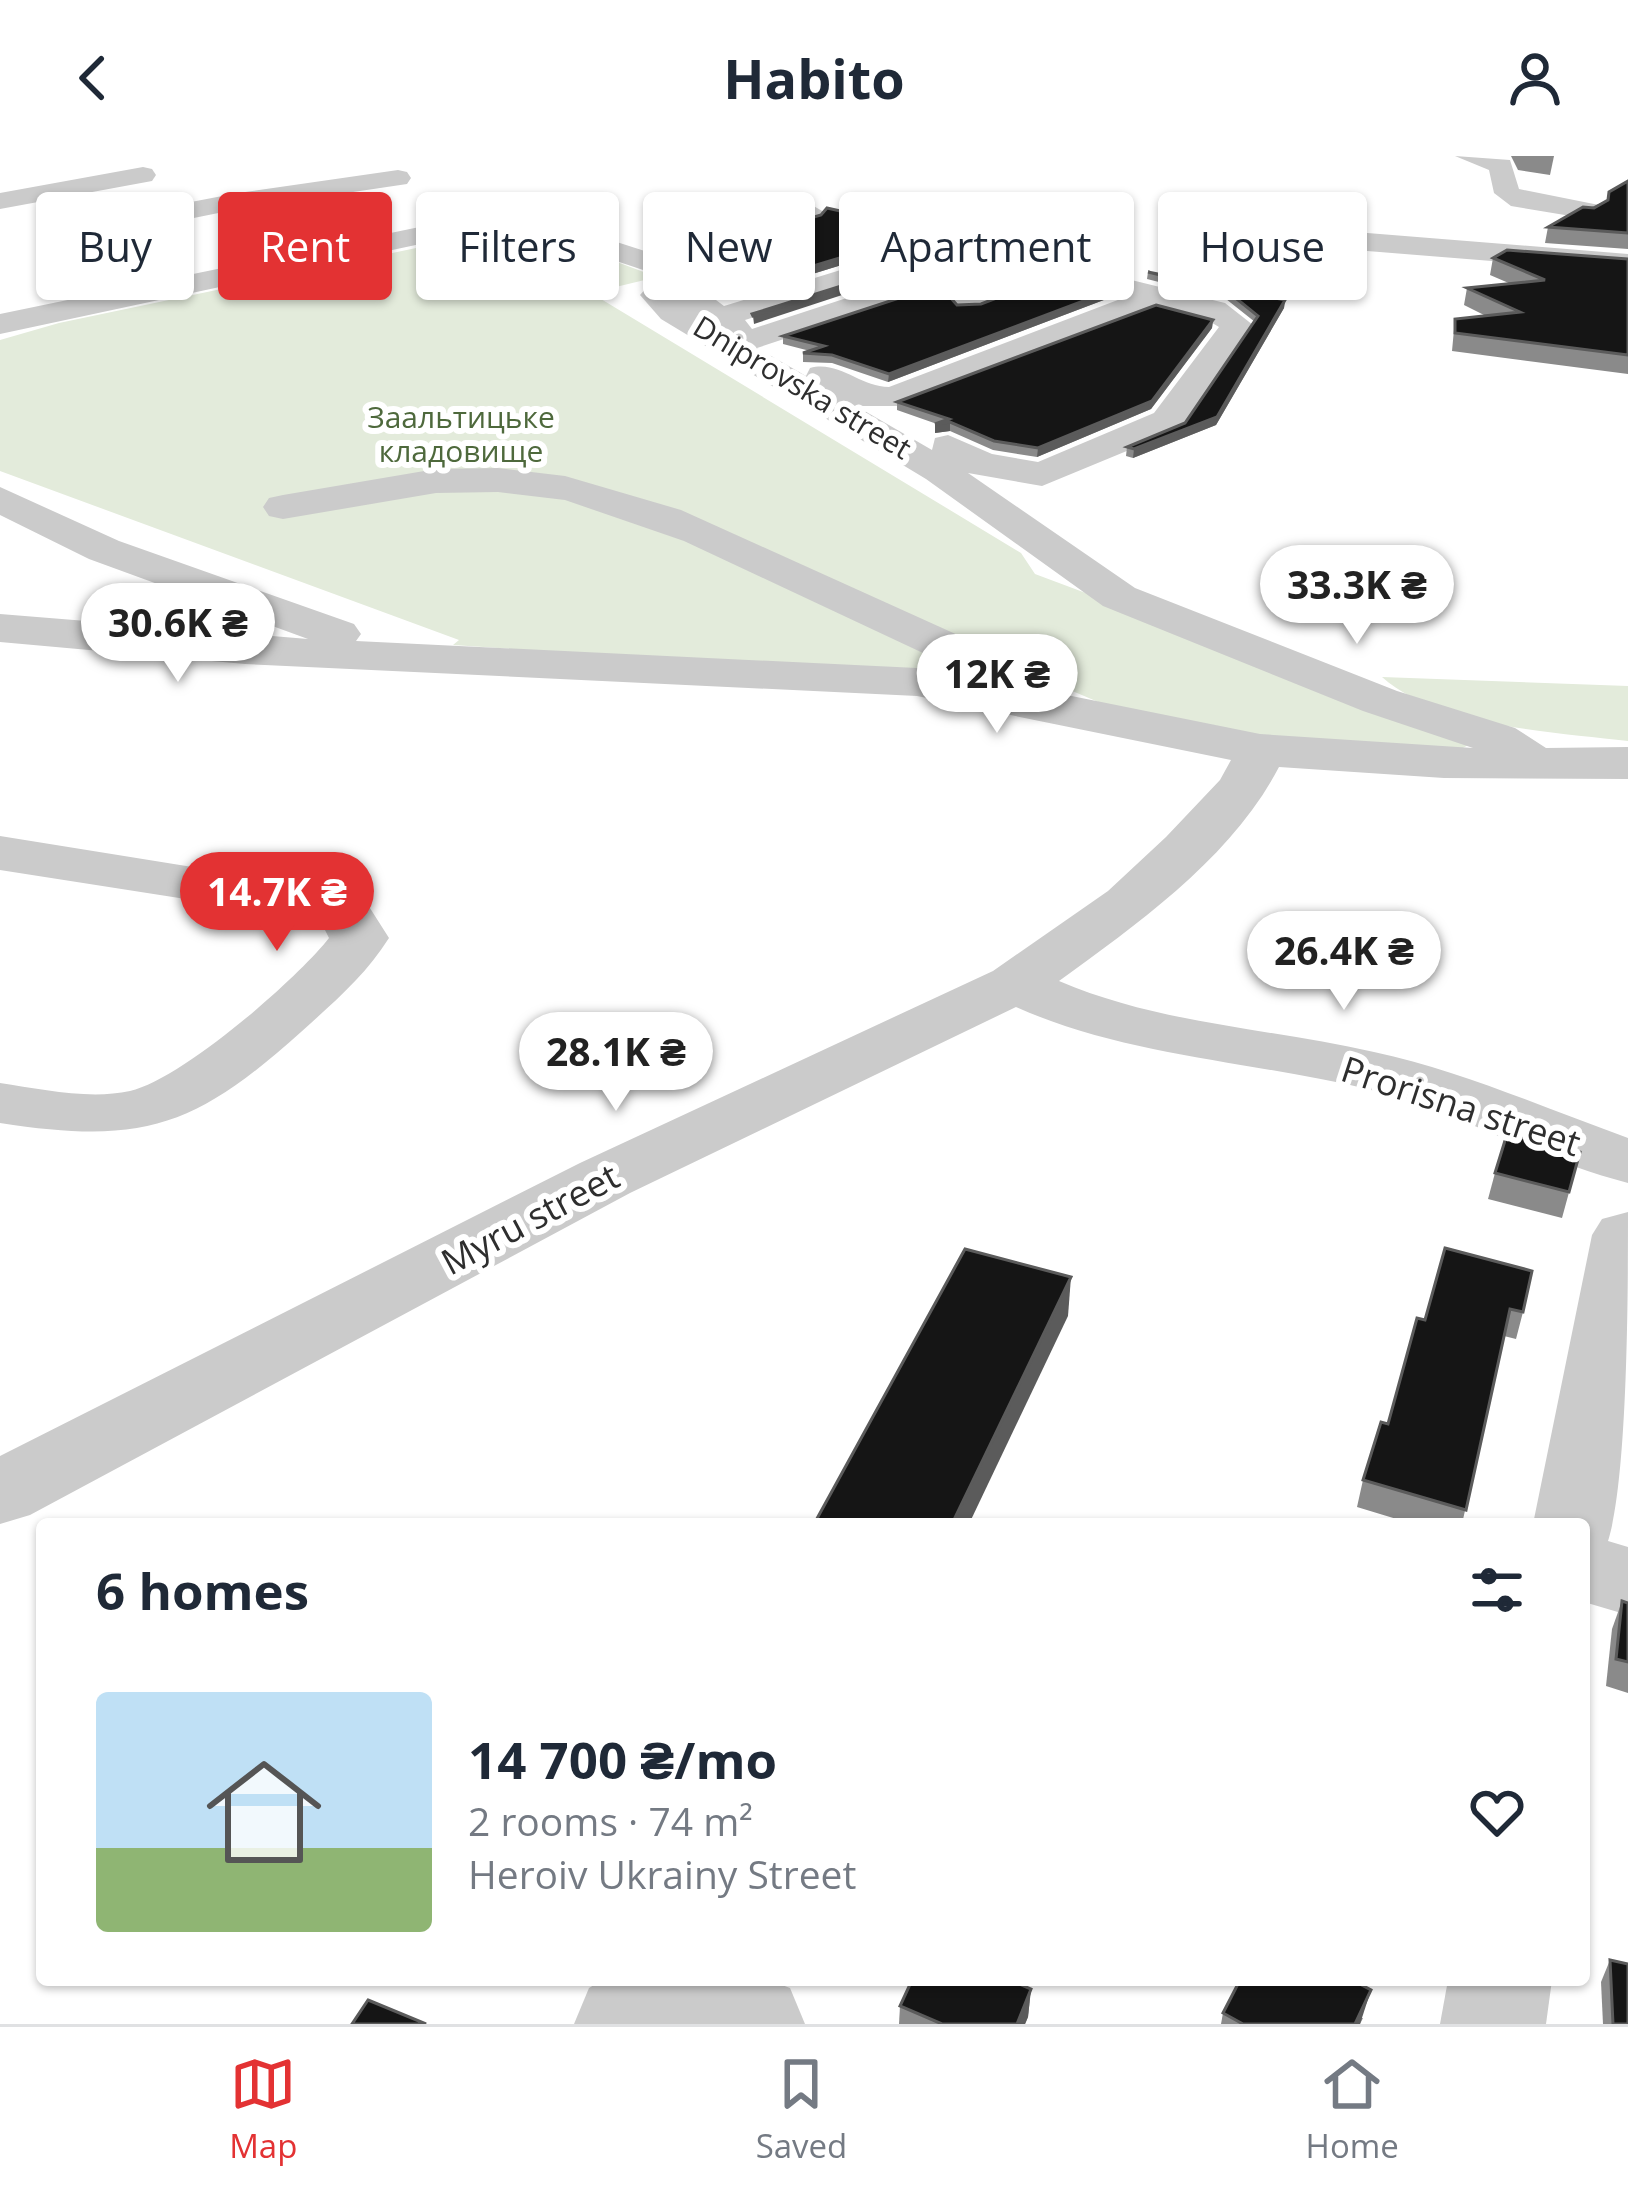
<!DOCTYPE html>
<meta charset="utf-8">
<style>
body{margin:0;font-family:"Open Sans",sans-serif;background:#f6f6f7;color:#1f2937;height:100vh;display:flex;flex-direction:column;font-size:45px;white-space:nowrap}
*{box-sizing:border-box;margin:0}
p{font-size:39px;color:#747a83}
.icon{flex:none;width:66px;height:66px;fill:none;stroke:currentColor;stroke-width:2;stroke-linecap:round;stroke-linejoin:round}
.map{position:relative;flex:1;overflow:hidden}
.sheet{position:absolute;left:36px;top:1362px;width:1554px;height:468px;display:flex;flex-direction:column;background:#fff;border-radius:12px;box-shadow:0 3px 9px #0004}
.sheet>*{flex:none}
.top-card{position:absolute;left:36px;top:36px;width:1557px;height:108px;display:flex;gap:24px}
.price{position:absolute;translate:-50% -102px;padding:0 27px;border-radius:42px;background:#fff;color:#222;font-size:39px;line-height:78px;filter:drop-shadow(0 3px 6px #0008)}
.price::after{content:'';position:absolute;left:50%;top:72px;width:36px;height:27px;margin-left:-18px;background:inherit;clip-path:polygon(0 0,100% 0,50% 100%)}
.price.current{background:#e33233;color:#fff}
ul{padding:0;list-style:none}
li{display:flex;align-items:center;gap:36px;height:300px;padding:0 60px}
li span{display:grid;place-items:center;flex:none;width:336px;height:240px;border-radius:12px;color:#555}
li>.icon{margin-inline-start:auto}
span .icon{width:144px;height:144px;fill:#fffc;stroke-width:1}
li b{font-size:51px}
h2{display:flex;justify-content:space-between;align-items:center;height:144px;padding:0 60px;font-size:51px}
.pill{padding:0 42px;border-radius:12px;background:#fff;box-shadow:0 3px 9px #0004;font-size:42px;line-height:108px}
.pill.current{background:#e33233;color:#fff}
header{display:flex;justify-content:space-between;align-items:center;height:156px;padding:0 60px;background:#fff;font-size:54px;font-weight:700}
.menu{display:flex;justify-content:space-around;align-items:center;height:168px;border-top:3px solid #e0e1e3;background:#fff;font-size:33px;color:#747a83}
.menu a{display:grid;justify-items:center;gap:6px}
.menu .current{color:#e33233}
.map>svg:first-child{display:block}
</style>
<header><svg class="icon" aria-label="back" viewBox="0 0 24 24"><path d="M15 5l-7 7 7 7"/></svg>Habito<svg class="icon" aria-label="person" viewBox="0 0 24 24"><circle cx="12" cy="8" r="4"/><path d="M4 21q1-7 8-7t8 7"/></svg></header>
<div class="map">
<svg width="1628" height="1868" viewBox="0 0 1628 1868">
<rect width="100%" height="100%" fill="#fff"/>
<g fill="#e3ebdb">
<path d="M 521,70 L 657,121 L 591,137 L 1021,397 L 1035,418 L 1478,584 L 1457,595 L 1248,582 L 1117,554 L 1070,534 L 1010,526 L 453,489 L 459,484 L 0,315 L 0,184 L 59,167 Z"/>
<path d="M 1382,521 L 1628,530 L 1628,585 C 1555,576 1438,571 1382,521 Z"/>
</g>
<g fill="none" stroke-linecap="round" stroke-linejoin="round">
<g fill="#cbcbcb" fill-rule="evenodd">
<path d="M 1455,0 L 1510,4 L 1519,33 L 1599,49 L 1603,55 L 1589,63 L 1511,50 L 1494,37 L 1489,14 Z"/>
<path d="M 143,11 L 152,13 L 156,19 L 152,25 L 0,53 L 0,37 Z"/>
<path d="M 398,14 L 407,16 L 411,22 L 407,28 L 238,53 L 71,87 L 57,78 L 71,69 L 238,37 Z"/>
<path d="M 810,48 L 824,56 L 820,62 L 723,90 L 777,113 L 781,119 L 777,125 L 716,144 L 724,150 L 954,79 L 1069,101 L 1084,110 L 1080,116 L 979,152 L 957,152 L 952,145 L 957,138 L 1035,112 L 1014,107 L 757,192 L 806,220 L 810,212 C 839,204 860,231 889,231 L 1123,142 L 1100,135 L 1096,128 L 1100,121 L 1111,119 L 1225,147 L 1253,169 L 1180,273 L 1042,330 L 968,317 L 1135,432 L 1397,535 L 1515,572 L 1546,592 L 1628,591 L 1628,623 L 1444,622 L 1279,611 C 1232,701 1140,766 1059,825 C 1159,868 1269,872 1374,896 C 1462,915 1544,952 1628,982 L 1628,1027 C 1540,1005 1460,956 1371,934 C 1253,905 1128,901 1016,851 L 630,1037 L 30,1359 L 0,1368 L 0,1300 L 580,1007 L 993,815 L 1108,735 L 1166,681 L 1220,624 L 1231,604 L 917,540 L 245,508 L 0,486 L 0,458 L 308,483 L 89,403 L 0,359 L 0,331 L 119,385 L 354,468 L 361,478 L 356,485 L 917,512 L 972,520 L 684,385 L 565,344 L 498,336 L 436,337 L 283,363 L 269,360 L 263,351 L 269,342 L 283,339 L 436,313 L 498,312 L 565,320 L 681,354 L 1022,508 L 1029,518 L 1017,529 L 1260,578 L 1473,592 L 1363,555 L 1103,450 L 926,323 L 661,163 L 640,139 L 658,119 L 509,69 L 0,178 L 0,158 L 511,52 L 682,107 L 689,120 L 673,139 L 676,142 L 681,135 L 737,118 L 704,104 L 689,87 L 694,81 ZM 955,97 L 975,100 L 752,173 L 745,164 ZM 1155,152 L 1204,162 L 1219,171 L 1154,257 L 1038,306 L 992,298 L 948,279 L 935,282 L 932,294 L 856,250 L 906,250 Z"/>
<path d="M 1330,74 L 1628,98 L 1628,116 L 1330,92 L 1306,95 L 1215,129 L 1200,120 L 1204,114 L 1290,81 Z"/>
<path d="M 0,680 L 328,733 L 368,749 L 389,782 C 365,820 334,846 301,876 C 194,972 143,989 0,967 L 0,927 C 41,933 89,944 130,935 C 182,923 296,824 329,782 L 324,772 L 295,760 L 0,714 Z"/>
<path d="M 1628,1056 C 1628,1134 1628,1322 1608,1385 L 1628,1391 L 1628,1459 L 1584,1446 L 1584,1368 L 1533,1368 L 1592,1079 L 1602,1063 Z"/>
<path d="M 602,1824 L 769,1824 L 790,1832 L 805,1868 L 574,1868 L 589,1832 Z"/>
<path d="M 1448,1824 L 1552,1824 L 1546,1868 L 1440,1868 Z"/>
</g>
</g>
<g fill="#8a8a8a">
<path d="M 1511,0 L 1554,0 L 1550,19 L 1518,14 Z"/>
<path d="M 1628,25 L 1628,93 L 1545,87 L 1548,71 L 1607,44 L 1609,36 Z"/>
<path d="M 785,50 L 693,77 L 685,89 L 664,84 L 664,77 Z"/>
<path d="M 929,75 L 929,82 L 780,128 L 786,113 L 736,91 L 736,84 Z"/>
<path d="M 1493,102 L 1628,103 L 1628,218 L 1452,195 L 1455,163 L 1486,160 L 1464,149 L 1467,132 L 1511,128 L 1490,119 Z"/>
<path d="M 1097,111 L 1095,124 L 1109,142 L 888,226 L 832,207 L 803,206 L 803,197 L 810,195 L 783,188 L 783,180 L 1019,113 L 956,134 L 951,142 L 957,149 L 981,148 Z"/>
<path d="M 1148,116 L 1285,144 L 1284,152 L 1216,269 L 1133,302 L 1126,300 L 1127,291 L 1185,267 L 1255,166 L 1226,143 L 1147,123 Z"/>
<path d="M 1213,164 L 1212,172 L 1151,253 L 1037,301 L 993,294 L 950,275 L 935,277 L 937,268 L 897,254 L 897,246 Z"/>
<path d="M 1580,996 L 1562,1062 L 1488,1043 L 1495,1017 Z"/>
<path d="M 1445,1092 L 1523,1156 L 1516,1183 L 1504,1180 L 1462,1368 L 1413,1368 L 1357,1351 L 1363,1324 L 1388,1268 L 1425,1164 Z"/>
<path d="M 1622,1445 L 1628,1447 L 1628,1537 L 1606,1530 L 1612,1473 Z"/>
<path d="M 1610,1804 L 1628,1868 L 1603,1868 L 1601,1826 Z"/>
<path d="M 1031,1833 L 1028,1861 L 1025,1868 L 899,1868 L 900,1850 Z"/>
<path d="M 1223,1857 L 1363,1862 L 1360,1868 L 1221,1868 Z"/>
</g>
<g fill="#5b5b5b">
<path d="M 785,43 L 785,50 L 693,77 L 685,89 L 685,82 L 693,70 Z"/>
<path d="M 929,75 L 929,82 L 780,128 L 780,120 Z"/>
<path d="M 956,94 L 955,102 L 754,168 L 753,160 Z"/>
<path d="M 1019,105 L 1019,113 L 956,134 L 948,148 L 949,140 L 956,126 Z"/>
<path d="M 1110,135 L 1109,142 L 888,226 L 889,218 Z"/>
<path d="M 1285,144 L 1284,152 L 1216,269 L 1133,302 L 1134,293 L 1217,261 Z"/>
<path d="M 1213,164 L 1212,172 L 1151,253 L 1037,301 L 1038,292 Z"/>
<path d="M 950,266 L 950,275 L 935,277 L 935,268 Z"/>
<path d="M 1071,1121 L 1068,1160 L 969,1368 L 952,1368 Z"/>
<path d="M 1031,1833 L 1028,1861 L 1025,1868 L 1017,1868 Z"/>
<path d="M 1371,1834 L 1360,1868 L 1355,1868 Z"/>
</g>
<g fill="#151515" stroke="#5b5b5b" stroke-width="3">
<path d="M 1628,25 L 1628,77 L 1548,71 L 1583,51 L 1594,52 L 1608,44 L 1609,36 Z"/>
<path d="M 785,43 L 693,70 L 685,82 L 664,77 Z"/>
<path d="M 827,52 L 929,75 L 780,120 L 790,108 L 736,84 L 821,59 Z"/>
<path d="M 956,94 L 753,160 L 752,158 Z"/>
<path d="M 1507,94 L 1628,103 L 1628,199 L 1455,177 L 1455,163 L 1520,156 L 1467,132 L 1545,124 L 1493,102 Z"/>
<path d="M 1015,104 L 1019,105 L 956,126 L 949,140 L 957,149 L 981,148 L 1086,108 L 1097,111 L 1093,123 L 1110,135 L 889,218 L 832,199 L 803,197 L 824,190 L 783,180 Z"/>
<path d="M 1148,116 L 1285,144 L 1217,261 L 1134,293 L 1127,291 L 1185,267 L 1258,160 L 1227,135 Z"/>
<path d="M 1156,149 L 1213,164 L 1152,245 L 1038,292 L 994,285 L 950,266 L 935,268 L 949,263 L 897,246 Z"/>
<path d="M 1507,978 L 1580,996 L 1569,1036 L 1495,1017 Z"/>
<path d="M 1445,1092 L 1532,1115 L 1523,1156 L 1510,1153 L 1466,1354 L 1363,1324 L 1381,1266 L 1388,1268 L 1417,1162 L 1425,1164 Z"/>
<path d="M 965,1093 L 1071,1121 L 952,1368 L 814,1368 Z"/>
<path d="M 1622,1445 L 1628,1447 L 1628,1506 L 1616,1503 Z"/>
<path d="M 1610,1804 L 1628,1808 L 1628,1868 L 1613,1868 Z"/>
<path d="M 912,1824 L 1010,1824 L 1031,1833 L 1017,1868 L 942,1868 L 900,1850 Z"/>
<path d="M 1240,1824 L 1352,1824 L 1371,1834 L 1355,1868 L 1243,1868 L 1223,1857 Z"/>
<path d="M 368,1844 L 426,1868 L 352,1868 Z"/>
</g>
<g text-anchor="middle" stroke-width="12" stroke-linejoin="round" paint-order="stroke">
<g font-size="30" fill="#2e2e2e" stroke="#fff">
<text transform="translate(802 232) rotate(31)" y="10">Dniprovska street</text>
</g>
<g font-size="30" fill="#4e693c" stroke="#fff">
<text x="461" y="272">Заальтицьке<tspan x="461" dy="34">кладовище</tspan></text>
</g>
<g font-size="36" fill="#2e2e2e" stroke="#fff">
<text transform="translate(1461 950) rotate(18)" y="13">Prorisna street</text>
<text transform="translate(530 1063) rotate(-28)" y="13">Myru street</text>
</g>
</g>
</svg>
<b class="price" style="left:1357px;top:491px">33.3K ₴</b>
<b class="price" style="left:178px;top:529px">30.6K ₴</b>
<b class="price" style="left:997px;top:580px">12K ₴</b>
<b class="price current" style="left:277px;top:798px">14.7K ₴</b>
<b class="price" style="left:1344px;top:857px">26.4K ₴</b>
<b class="price" style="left:616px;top:958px">28.1K ₴</b>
<div class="top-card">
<a class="pill">Buy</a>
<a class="pill current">Rent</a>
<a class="pill">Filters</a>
<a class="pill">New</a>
<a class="pill">Apartment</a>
<a class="pill">House</a>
</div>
<section class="sheet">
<h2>6 homes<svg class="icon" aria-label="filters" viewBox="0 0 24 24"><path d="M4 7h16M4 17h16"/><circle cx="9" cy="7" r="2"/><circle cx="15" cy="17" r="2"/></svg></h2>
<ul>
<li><span style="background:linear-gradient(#bfe0f5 65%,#8fb573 0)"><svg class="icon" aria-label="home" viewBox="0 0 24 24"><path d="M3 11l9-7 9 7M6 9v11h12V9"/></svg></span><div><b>14 700 ₴/mo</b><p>2 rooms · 74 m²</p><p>Heroiv Ukrainy Street</p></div><svg class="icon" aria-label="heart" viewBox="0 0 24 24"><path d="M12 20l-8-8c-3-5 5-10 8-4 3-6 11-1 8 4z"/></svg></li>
</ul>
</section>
</div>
<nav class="menu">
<a class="current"><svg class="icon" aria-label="map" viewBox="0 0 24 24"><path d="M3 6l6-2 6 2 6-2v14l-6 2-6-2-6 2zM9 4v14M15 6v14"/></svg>Map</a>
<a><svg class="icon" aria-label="saved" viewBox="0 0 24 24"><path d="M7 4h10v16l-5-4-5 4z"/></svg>Saved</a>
<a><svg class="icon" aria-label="home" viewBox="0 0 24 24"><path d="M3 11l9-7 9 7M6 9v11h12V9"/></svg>Home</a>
</nav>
